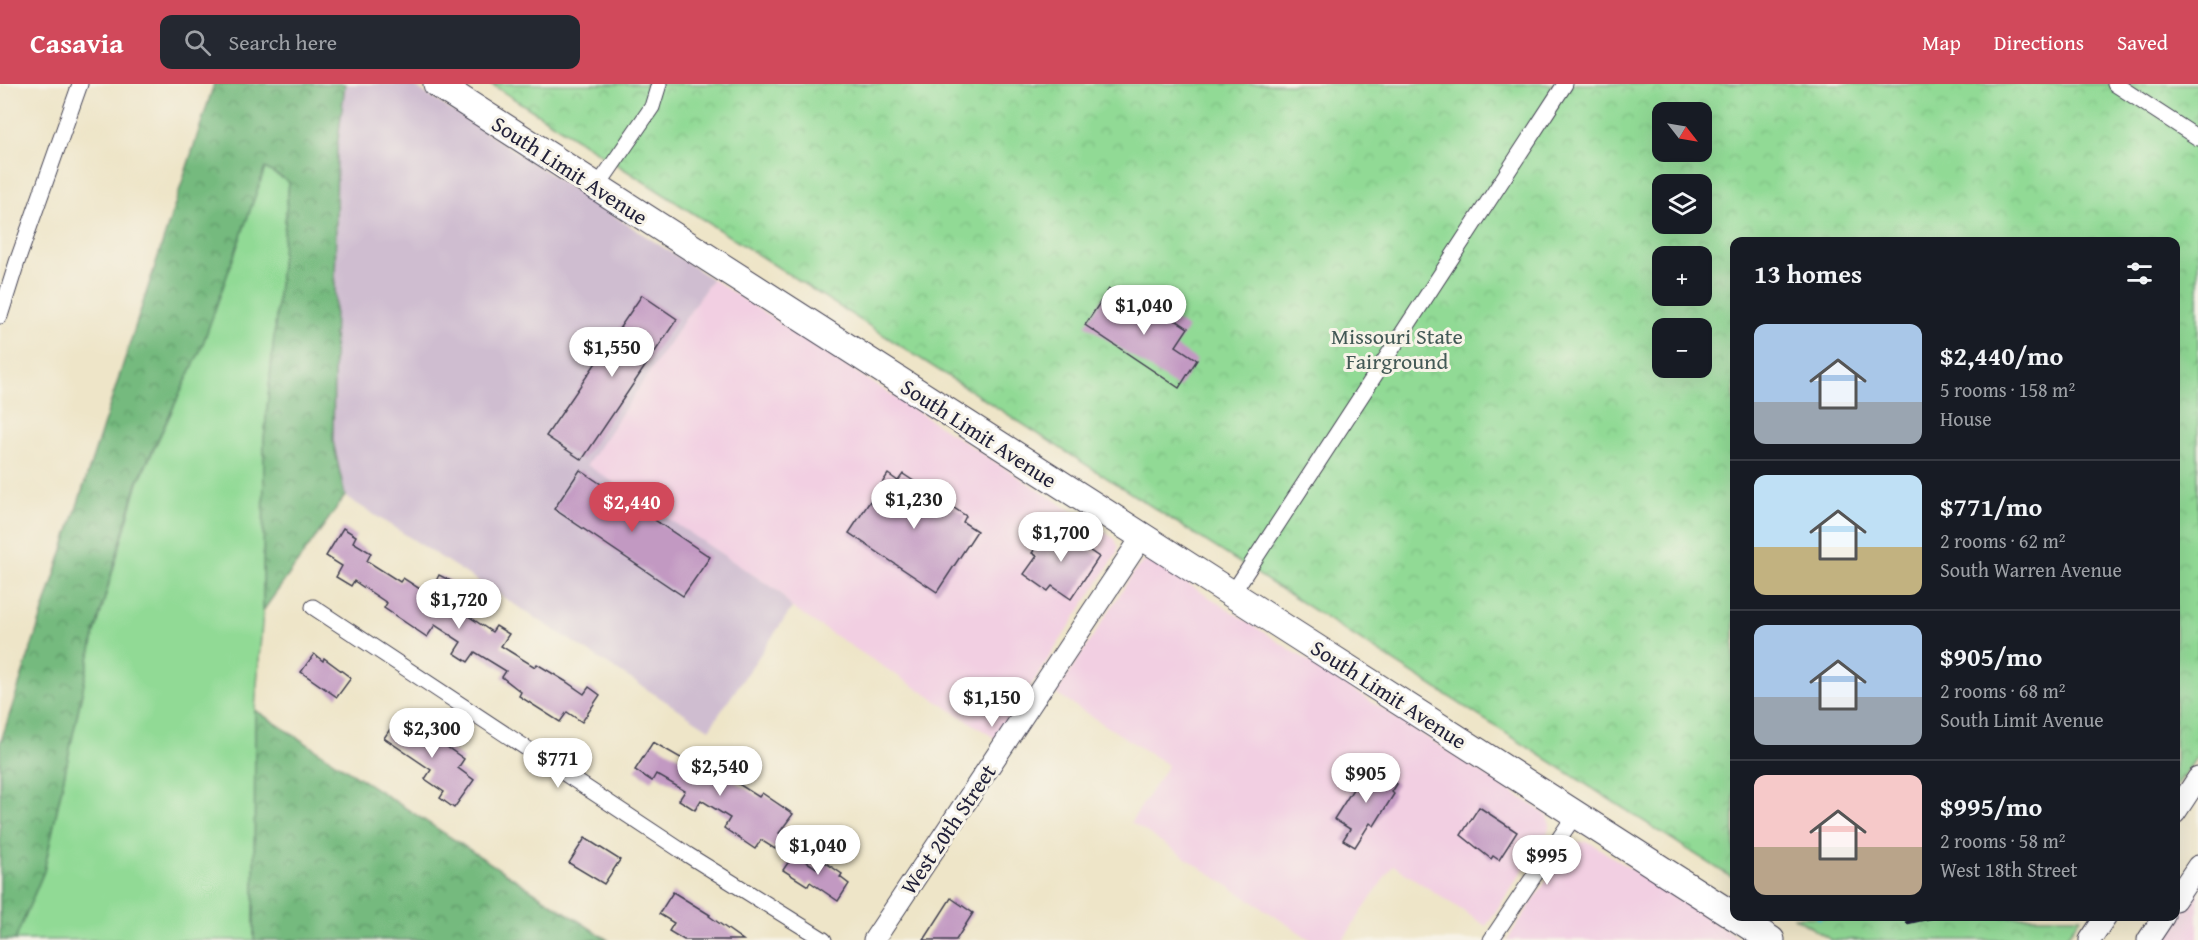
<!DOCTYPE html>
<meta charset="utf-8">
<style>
body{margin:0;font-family:"Gentium Book Plus",serif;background:#242831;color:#f1f3f6;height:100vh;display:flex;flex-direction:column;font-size:22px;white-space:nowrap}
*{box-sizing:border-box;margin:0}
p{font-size:20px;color:#9ea1a6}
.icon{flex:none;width:33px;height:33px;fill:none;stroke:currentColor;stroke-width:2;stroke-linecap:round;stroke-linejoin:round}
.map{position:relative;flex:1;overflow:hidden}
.details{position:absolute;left:1730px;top:153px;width:450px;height:684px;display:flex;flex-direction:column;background:#171b24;border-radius:12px;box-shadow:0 6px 24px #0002}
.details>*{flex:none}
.needle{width:39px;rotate:121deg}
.buttons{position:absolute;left:1652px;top:18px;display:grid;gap:12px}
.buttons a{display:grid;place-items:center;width:60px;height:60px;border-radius:12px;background:#171b24;box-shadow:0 6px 24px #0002;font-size:30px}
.price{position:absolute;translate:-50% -51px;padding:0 14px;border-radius:21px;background:#fff;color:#222;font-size:20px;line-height:39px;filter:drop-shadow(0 2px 3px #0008)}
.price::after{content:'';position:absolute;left:50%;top:36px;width:18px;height:14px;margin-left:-9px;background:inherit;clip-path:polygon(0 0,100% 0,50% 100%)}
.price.active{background:#d1495b;color:#fff}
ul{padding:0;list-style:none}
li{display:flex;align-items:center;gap:18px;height:150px;padding:0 24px}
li+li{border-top:2px solid #363941}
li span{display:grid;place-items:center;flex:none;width:168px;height:120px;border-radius:12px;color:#555}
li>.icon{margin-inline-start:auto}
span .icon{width:72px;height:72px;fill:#fffc;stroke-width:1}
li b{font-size:26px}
h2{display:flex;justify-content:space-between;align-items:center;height:72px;padding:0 24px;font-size:26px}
header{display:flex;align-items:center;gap:36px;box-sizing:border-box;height:84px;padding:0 30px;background:#d1495b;color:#fff}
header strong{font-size:28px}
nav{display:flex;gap:33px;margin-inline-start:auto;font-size:21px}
.search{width:420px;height:54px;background:#242831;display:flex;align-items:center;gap:15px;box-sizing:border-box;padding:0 21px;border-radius:12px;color:#9ea1a6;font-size:22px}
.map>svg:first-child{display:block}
</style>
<header>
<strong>Casavia</strong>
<div class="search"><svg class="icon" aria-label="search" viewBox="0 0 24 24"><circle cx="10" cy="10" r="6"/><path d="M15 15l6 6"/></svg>Search here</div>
<nav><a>Map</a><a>Directions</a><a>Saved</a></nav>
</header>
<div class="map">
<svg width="2198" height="856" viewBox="0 0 2198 856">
<defs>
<pattern id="forest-crowns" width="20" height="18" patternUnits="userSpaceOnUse" patternTransform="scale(1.5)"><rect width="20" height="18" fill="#74ba7e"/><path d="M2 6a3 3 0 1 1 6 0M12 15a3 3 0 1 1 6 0" fill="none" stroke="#5f9768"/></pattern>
<pattern id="park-crowns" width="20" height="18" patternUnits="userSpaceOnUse" patternTransform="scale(1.5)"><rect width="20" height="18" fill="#91da95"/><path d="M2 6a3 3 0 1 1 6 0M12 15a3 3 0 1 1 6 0" fill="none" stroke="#7dbb81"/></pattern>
</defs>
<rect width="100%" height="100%" fill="#f7f3e8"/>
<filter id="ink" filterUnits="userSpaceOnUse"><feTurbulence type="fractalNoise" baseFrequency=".0167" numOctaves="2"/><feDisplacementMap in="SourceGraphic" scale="12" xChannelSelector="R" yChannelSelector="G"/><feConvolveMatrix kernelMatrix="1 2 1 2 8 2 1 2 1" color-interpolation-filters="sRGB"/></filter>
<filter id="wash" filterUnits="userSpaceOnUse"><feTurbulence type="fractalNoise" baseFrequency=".008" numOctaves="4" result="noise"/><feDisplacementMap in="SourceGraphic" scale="24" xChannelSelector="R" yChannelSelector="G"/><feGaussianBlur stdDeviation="1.35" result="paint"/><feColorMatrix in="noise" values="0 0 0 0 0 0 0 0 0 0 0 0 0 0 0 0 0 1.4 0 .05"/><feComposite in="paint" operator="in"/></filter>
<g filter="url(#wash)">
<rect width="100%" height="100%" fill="#eee5c8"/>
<g fill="#f2cfe2">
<path d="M 712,195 L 1115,455 L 1118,463 L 1116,471 L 996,655 L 792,524 L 779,508 L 586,381 Z"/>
<path d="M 1153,477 L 1546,730 L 1550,739 L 1548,748 L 1486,842 L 1393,781 L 1343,856 L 1311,856 L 1131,738 L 1168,681 L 1056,610 L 1134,488 L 1143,478 Z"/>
<path d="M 1578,758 L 1589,758 L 1741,856 L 1507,856 L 1568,764 Z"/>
<path d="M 2198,805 L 2198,856 L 2162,856 Z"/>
</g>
<path fill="#cfbdd0" d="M 345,0 L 411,0 L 712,195 L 587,381 L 779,508 L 792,524 L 709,645 L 345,412 L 333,357 L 337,64 Z"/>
<path fill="#91da95" stroke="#5a7e68" stroke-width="1.5" d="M 265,84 L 289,98 L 264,356 L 263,527 L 255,626 L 254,856 L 15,856 L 44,787 L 94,552 L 138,399 L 201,265 Z"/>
<g fill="url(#forest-crowns)" stroke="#4b6e5c" stroke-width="1.5">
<path d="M 214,0 L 345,0 L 337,64 L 333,357 L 345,412 L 263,527 L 264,356 L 289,98 L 265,84 L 201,265 L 137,399 L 94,552 L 44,787 L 15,856 L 0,856 L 0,660 Z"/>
<path d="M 255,625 L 255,626 L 608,856 L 254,856 Z"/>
</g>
<g fill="url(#park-crowns)" stroke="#5a7e68" stroke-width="1.5" fill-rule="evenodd">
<path d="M 491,0 L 2198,0 L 2198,671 L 2175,704 L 2175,158 L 1734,158 L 1734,795 ZM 1662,28 L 1701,28 L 1701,68 L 1662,68 ZM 1662,100 L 1701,100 L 1701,140 L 1662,140 ZM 1662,172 L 1701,172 L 1701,212 L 1662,212 ZM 1662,244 L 1701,244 L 1701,284 L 1662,284 Z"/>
<path d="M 1794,833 L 2081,833 L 2064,856 L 1831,856 Z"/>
</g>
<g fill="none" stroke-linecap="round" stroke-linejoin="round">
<path stroke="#5bc2d9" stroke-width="5" d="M 1819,833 L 1819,832"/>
</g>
<g id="blocks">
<g fill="#c299c2">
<path d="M 1109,205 L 1148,231 L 1154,222 L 1188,244 L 1176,262 L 1197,276 L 1179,304 L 1085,241 Z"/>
<path d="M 642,211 L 677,235 L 582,376 L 546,352 Z"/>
<path d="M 580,386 L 710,473 L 683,512 L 554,425 Z"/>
<path d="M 888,390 L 898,397 L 903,390 L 966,432 L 963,438 L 977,447 L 937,508 L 849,449 Z"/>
<path d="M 1052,441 L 1099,473 L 1071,515 L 1052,502 L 1048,507 L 1024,490 L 1037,472 L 1032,469 Z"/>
<path d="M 343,444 L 356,452 L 353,458 L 371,469 L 367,477 L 400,498 L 403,494 L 429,511 L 439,491 L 451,497 L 445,508 L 468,523 L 464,529 L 492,548 L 496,542 L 509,550 L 501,562 L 535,583 L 537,580 L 565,597 L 584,610 L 589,603 L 600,611 L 582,638 L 567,628 L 560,638 L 519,612 L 521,608 L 502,593 L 506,587 L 475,568 L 468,578 L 454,569 L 461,558 L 435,541 L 427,553 L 384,524 L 387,519 L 354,497 L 351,502 L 336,493 L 342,482 L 326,472 Z"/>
<path d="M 314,570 L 323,577 L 324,574 L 351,594 L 337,613 L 301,588 Z"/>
<path d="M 399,632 L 409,639 L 410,637 L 464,675 L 458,684 L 474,696 L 454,724 L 440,714 L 444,708 L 425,695 L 431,686 L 384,654 Z"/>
<path d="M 653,658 L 719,696 L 723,690 L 759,713 L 762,709 L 793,730 L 779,749 L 783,752 L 775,765 L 761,756 L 755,765 L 724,744 L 730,734 L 701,716 L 695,726 L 679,716 L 685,707 L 656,690 L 652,697 L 635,686 Z"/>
<path d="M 1369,680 L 1397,700 L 1392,708 L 1394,710 L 1374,742 L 1370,739 L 1355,763 L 1343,756 L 1350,745 L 1334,735 Z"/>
<path d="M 1479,723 L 1517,748 L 1499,776 L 1493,772 L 1491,775 L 1461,751 Z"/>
<path d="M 585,754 L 620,776 L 604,800 L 569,779 Z"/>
<path d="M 794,770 L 818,785 L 823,777 L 842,790 L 840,793 L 849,800 L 838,817 L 810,798 L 808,802 L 783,786 Z"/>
<path d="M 673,808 L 710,831 L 709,832 L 743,856 L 684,856 L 669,847 L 674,839 L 659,830 Z"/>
<path d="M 951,814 L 973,829 L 956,856 L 924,856 Z"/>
</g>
</g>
</g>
<g filter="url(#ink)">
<use href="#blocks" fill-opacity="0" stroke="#413f50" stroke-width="1.5"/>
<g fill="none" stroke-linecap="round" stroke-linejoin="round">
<defs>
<g id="street">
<path d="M 2115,0 L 2198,54"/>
<path d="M 597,103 L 652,23 L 659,0"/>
<path d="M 0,232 L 17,178 L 80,0"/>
<path d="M 1232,510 L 1565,0"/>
<path d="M 313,523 L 688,771 L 824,856"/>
<path d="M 1491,856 L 1575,731"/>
</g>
<g id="secondary">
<path d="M 2175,729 L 2198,694"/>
<path d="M 2175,816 L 2198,782"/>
<path d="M 874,856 L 1142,453"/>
<path d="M 2090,856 L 2106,832"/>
<path d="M 2148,856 L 2164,832"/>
</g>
<g id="highway">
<path d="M 437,0 L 1734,832"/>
<path d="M 1734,832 L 1771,856"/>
</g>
</defs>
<use href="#street" stroke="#413f50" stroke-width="17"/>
<use href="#secondary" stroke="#413f50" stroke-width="23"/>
<use href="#highway" stroke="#413f50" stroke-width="29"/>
<use href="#street" stroke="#fff" stroke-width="15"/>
<use href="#secondary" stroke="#fff" stroke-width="21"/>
<use href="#highway" stroke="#fff" stroke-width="27"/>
<path stroke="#22223b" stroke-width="4.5" d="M 1908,838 L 1935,832"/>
</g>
</g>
<g text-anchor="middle" stroke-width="6" stroke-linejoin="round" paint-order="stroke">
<g font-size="22" fill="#22223b" stroke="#f7f3e8">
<text transform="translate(570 86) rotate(33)" y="8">South Limit Avenue</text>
<text transform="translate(979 349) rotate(33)" y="8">South Limit Avenue</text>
<text transform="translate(1389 610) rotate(33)" y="8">South Limit Avenue</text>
<text transform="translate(948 745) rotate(-56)" y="8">West 20th Street</text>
</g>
<g font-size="22" fill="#435956" stroke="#f7f3e8">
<text x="1397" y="260">Missouri State<tspan x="1397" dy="25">Fairground</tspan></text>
</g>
</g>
</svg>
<div class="buttons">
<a><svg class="needle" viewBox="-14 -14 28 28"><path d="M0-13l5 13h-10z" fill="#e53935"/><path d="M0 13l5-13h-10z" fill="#9ea1a6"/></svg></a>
<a><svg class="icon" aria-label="layers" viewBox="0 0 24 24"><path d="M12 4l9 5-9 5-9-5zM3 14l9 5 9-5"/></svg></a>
<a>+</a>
<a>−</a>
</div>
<b class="price" style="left:1144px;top:252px">$1,040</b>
<b class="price" style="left:612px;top:294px">$1,550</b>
<b class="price" style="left:914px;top:446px">$1,230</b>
<b class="price active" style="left:632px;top:449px">$2,440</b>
<b class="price" style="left:1061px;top:479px">$1,700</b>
<b class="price" style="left:459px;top:546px">$1,720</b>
<b class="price" style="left:992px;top:644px">$1,150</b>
<b class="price" style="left:432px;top:675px">$2,300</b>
<b class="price" style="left:558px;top:705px">$771</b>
<b class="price" style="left:720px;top:713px">$2,540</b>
<b class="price" style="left:1366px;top:720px">$905</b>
<b class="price" style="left:818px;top:792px">$1,040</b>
<b class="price" style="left:1547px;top:802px">$995</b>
<section class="details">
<h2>13 homes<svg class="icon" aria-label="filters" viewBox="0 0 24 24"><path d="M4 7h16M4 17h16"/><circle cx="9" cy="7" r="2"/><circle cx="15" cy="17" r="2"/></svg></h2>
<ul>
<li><span style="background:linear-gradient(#a9c7e8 65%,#9aa5b1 0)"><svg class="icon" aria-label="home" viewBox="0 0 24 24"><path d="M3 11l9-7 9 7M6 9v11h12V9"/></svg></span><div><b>$2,440/mo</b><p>5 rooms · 158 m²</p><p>House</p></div></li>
<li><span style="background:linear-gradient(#bfe0f5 60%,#c2b280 0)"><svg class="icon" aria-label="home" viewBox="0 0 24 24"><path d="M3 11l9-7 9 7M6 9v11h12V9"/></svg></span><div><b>$771/mo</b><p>2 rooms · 62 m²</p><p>South Warren Avenue</p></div></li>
<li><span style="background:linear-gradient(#a9c7e8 60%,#9aa5b1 0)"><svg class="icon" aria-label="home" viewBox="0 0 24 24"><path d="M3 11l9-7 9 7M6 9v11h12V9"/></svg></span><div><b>$905/mo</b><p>2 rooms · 68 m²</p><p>South Limit Avenue</p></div></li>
<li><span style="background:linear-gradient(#f6c9c9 60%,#b9a48a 0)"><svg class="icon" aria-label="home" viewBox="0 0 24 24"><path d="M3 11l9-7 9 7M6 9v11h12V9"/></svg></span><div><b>$995/mo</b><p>2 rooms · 58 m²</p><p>West 18th Street</p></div></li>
</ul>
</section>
</div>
